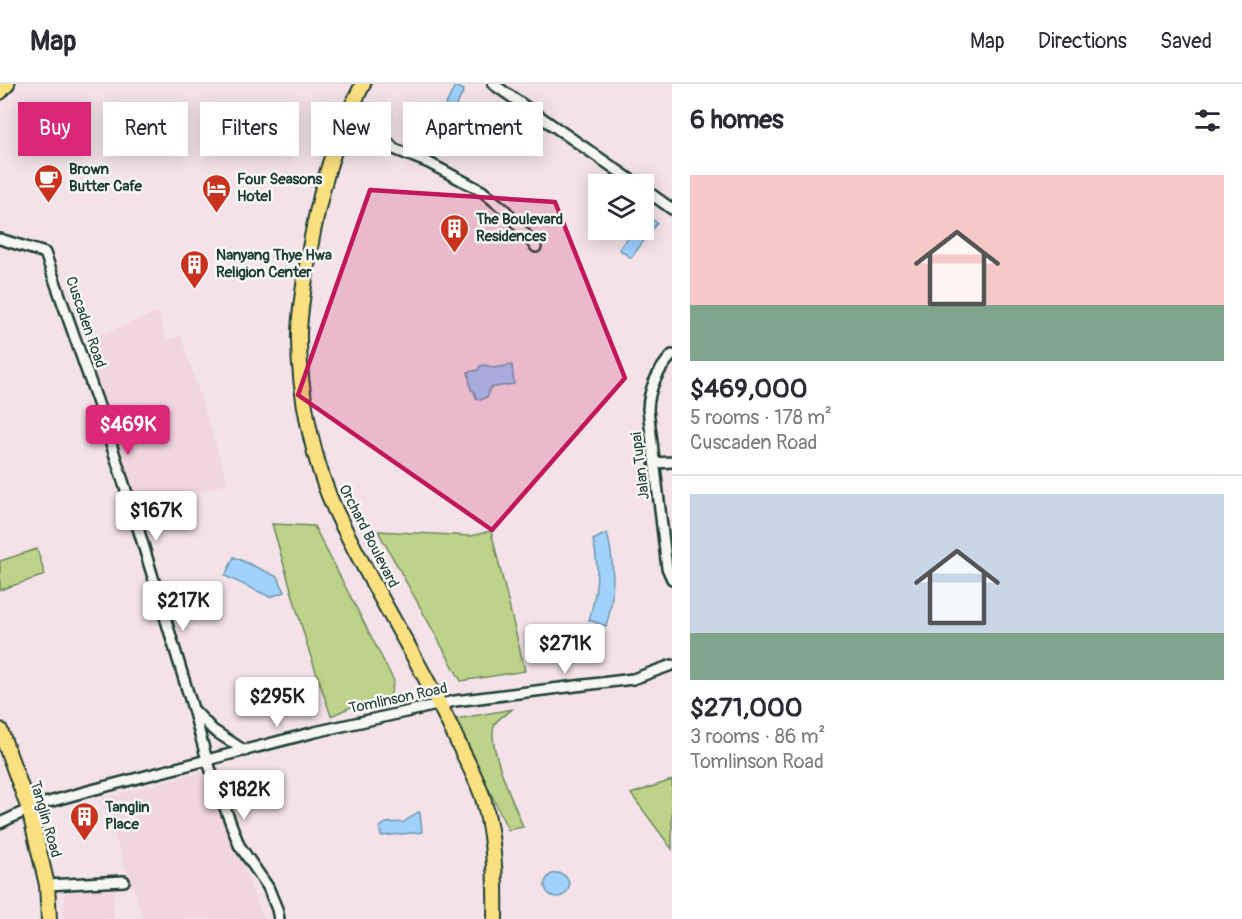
<!DOCTYPE html>
<meta charset="utf-8">
<style>
body{margin:0;font-family:Pangolin,sans-serif;background:#f2f2f3;color:#2b2b33;height:100vh;display:flex;flex-direction:column;font-size:22px;white-space:nowrap}
*{box-sizing:border-box;margin:0}
p{font-size:20px;color:#7c7c81}
.icon{flex:none;width:33px;height:33px;fill:none;stroke:currentColor;stroke-width:2;stroke-linecap:round;stroke-linejoin:round}
.map{position:relative;flex:1;overflow:hidden}
.panel{display:flex;flex-direction:column;background:#fff;width:570px}
.panel>*{flex:none}
.guide{position:absolute;left:18px;top:18px;width:564px;height:54px;display:flex;gap:12px}
.tools{position:absolute;left:588px;top:90px;display:grid;gap:12px}
.tools a{display:grid;place-items:center;width:66px;height:66px;border-radius:0px;background:#fff;box-shadow:0 3px 15px #0003;font-size:30px}
.price{position:absolute;translate:-50% -51px;padding:0 14px;border-radius:6px;background:#fff;color:#222;font-size:20px;line-height:39px;filter:drop-shadow(0 2px 3px #0008)}
.price::after{content:'';position:absolute;left:50%;top:36px;width:18px;height:14px;margin-left:-9px;background:inherit;clip-path:polygon(0 0,100% 0,50% 100%)}
.price.current{background:#db2777;color:#fff}
ul{padding:0;list-style:none}
li{display:grid;align-content:center;gap:12px;height:318px;padding:0 18px}
li+li{border-top:2px solid #e1e1e2}
li span{display:grid;place-items:center;height:186px;border-radius:0px;color:#555}
li>.icon{margin-inline-start:auto}
span .icon{width:108px;height:108px;fill:#fffc;stroke-width:1}
li b{font-size:26px}
h2{display:flex;justify-content:space-between;align-items:center;height:72px;padding:0 18px;font-size:26px}
.pill{padding:0 21px;border-radius:0px;background:#fff;box-shadow:0 3px 15px #0003;font-size:21px;line-height:54px}
.pill.current{background:#db2777;color:#fff}
header{display:flex;align-items:center;gap:36px;box-sizing:border-box;height:84px;padding:0 30px;background:#fff;border-bottom:2px solid #e1e1e2}
header strong{font-size:28px}
nav{display:flex;gap:33px;margin-inline-start:auto;font-size:21px}
main{display:flex;flex:1;min-height:0}
.map>svg:first-child{display:block}
</style>
<header>
<strong>Map</strong>
<nav><a>Map</a><a>Directions</a><a>Saved</a></nav>
</header>
<main>
<div class="map">
<svg width="672" height="835" viewBox="0 0 672 835">
<rect width="100%" height="100%" fill="#f3e3e8"/>
<filter id="ink" filterUnits="userSpaceOnUse"><feTurbulence type="fractalNoise" baseFrequency=".0167" numOctaves="2"/><feDisplacementMap in="SourceGraphic" scale="12" xChannelSelector="R" yChannelSelector="G"/><feConvolveMatrix kernelMatrix="1 2 1 2 8 2 1 2 1" color-interpolation-filters="sRGB"/></filter>
<g filter="url(#ink)">
<g fill="#f1d6e1">
<path d="M 158,228 L 167,257 L 181,251 L 228,399 L 138,427 L 84,258 Z"/>
<path d="M 205,687 L 264,835 L 144,835 L 101,715 Z"/>
<path d="M 115,805 L 113,835 L 63,835 L 65,806 Z"/>
</g>
<g fill="#bed389" stroke="#6e885e" stroke-width="1.5">
<path d="M 272,440 L 314,442 L 394,597 L 390,612 L 353,622 L 331,632 L 308,564 Z"/>
<path d="M 378,447 L 471,452 L 491,447 L 525,587 L 461,597 Z"/>
<path d="M 37,465 L 45,491 L 0,506 L 0,477 Z"/>
<path d="M 513,625 C 507,629 498,634 495,640 C 485,659 515,721 523,743 L 508,746 L 456,635 Z"/>
<path d="M 672,696 L 672,765 L 631,710 Z"/>
</g>
<g fill="#a1d1fd" stroke="#6d96ad" stroke-width="1.5">
<path d="M 455,2 L 464,6 L 435,65 L 426,61 Z"/>
<path d="M 645,130 L 657,139 L 631,174 L 619,165 L 634,146 L 644,146 Z"/>
<path d="M 485,281 L 493,284 L 512,281 L 514,300 L 490,304 L 488,312 L 481,316 L 477,315 L 473,306 L 471,306 L 468,288 L 478,286 L 480,282 Z"/>
<path d="M 607,449 C 615,479 615,513 606,542 L 589,536 C 597,508 600,484 593,456 Z"/>
<path d="M 234,473 L 278,493 L 285,508 L 270,513 L 225,492 Z"/>
<path d="M 418,728 L 420,729 L 422,748 L 381,752 L 380,743 L 386,739 L 404,738 Z"/>
<circle cx="557" cy="801" r="12"/>
</g>
<g fill="none" stroke-linecap="round" stroke-linejoin="round">
<defs>
<g id="street">
<path d="M 493,0 L 637,100"/>
<path d="M 350,25 L 368,36 L 394,65 L 429,79 L 482,107 L 505,126 L 536,163"/>
<path d="M 644,105 L 672,125"/>
<path d="M 0,155 L 45,169 L 100,325 L 138,444 L 193,625 L 207,676 L 239,761 L 268,803 L 277,825 L 279,835"/>
<path d="M 672,271 C 658,286 649,305 648,325 L 667,484 L 672,495"/>
<path d="M 655,379 L 672,378"/>
<path d="M 195,627 L 213,646 L 245,667"/>
<path d="M 0,739 L 38,721 L 88,707 L 315,648 L 455,617 L 633,595 L 672,581"/>
<path d="M 47,801 L 124,797"/>
</g>
<g id="primary">
<path d="M 363,0 C 333,56 318,114 308,176 C 304,200 300,224 299,248 C 298,306 313,381 338,432 C 374,507 420,577 455,652 C 464,672 476,693 483,714 C 494,752 496,796 495,835"/>
<path d="M 0,8 L 7,0"/>
<path d="M 0,646 L 29,725 L 47,801 L 49,835"/>
</g>
</defs>
<use href="#street" stroke="#1f3d34" stroke-width="14"/>
<use href="#primary" stroke="#1f3d34" stroke-width="18"/>
<use href="#street" stroke="#f6f6f2" stroke-width="9"/>
<use href="#primary" stroke="#fbe080" stroke-width="14"/>
</g>
</g>
<path fill="#c2185b" fill-opacity="0.2" stroke="#c2185b" stroke-width="4.5" stroke-linejoin="round" d="M 370,106 L 555,118 L 625,294 L 492,446 L 298,311 Z"/>
<defs>
<symbol id="cafe-pin" viewBox="-11 -11 22 30"><path d="M0 17L-7.5 6A9.5 9.5 0 1 1 7.5 6Z" fill="#c8321e" stroke="#f6f6f2"/><path d="M-5.5-4.5H6V0H3Q3 3.5 0 3.5H-2.5Q-5.5 3.5-5.5 0ZM3-3.2v2h1.7v-2ZM-6 4.5H4V6H-6Z" fill="#fff"/></symbol>
<symbol id="hotel-pin" viewBox="-11 -11 22 30"><path d="M0 17L-7.5 6A9.5 9.5 0 1 1 7.5 6Z" fill="#c8321e" stroke="#f6f6f2"/><path d="M-6-4.5h1.5V1H6V5H4.5V3h-9V5H-6ZM-4 0a1.8 1.8 0 1 1 3.6 0ZM.5 0V-2.5h3Q6-2.5 6 0Z" fill="#fff"/></symbol>
<symbol id="building-pin" viewBox="-11 -11 22 30"><path d="M0 17L-7.5 6A9.5 9.5 0 1 1 7.5 6Z" fill="#c8321e" stroke="#f6f6f2"/><path d="M-4-6H4V6H1V3H-1V6H-4ZM-2.5-4.3h1.7v1.8h-1.7ZM.8-4.3h1.7v1.8H.8ZM-2.5-1h1.7V.8h-1.7ZM.8-1h1.7V.8H.8Z" fill="#fff"/></symbol>
</defs>
<g fill-rule="evenodd">
<use href="#cafe-pin" x="32" y="78" width="33" height="45"/>
<use href="#hotel-pin" x="200" y="88" width="33" height="45"/>
<use href="#building-pin" x="438" y="128" width="33" height="45"/>
<use href="#building-pin" x="178" y="164" width="33" height="45"/>
<use href="#building-pin" x="68" y="716" width="33" height="45"/>
</g>
<g text-anchor="middle" stroke-width="5" stroke-linejoin="round" paint-order="stroke">
<g font-size="15" font-weight="bold" fill="#1f3d34" stroke="#f6f6f2" text-anchor="start">
<text x="69" y="90">Brown<tspan x="69" dy="17">Butter Cafe</tspan></text>
<text x="237" y="100">Four Seasons<tspan x="237" dy="17">Hotel</tspan></text>
<text x="476" y="140">The Boulevard<tspan x="476" dy="17">Residences</tspan></text>
<text x="216" y="176">Nanyang Thye Hwa<tspan x="216" dy="17">Religion Center</tspan></text>
<text x="105" y="728">Tanglin<tspan x="105" dy="17">Place</tspan></text>
</g>
<g font-size="15" fill="#1f3d34" stroke="#f6f6f2">
<text transform="translate(86 238) rotate(71)" y="5">Cuscaden Road</text>
<text transform="translate(640 382) rotate(-97)" y="5">Jalan Tupai</text>
<text transform="translate(369 452) rotate(63)" y="5">Orchard Boulevard</text>
<text transform="translate(398 614) rotate(-12)" y="5">Tomlinson Road</text>
<text transform="translate(46 735) rotate(74)" y="5">Tanglin Road</text>
</g>
</g>
</svg>
<div class="tools">
<a><svg class="icon" aria-label="layers" viewBox="0 0 24 24"><path d="M12 4l9 5-9 5-9-5zM3 14l9 5 9-5"/></svg></a>
</div>
<b class="price current" style="left:128px;top:372px">$469K</b>
<b class="price" style="left:156px;top:458px">$167K</b>
<b class="price" style="left:183px;top:548px">$217K</b>
<b class="price" style="left:565px;top:591px">$271K</b>
<b class="price" style="left:277px;top:644px">$295K</b>
<b class="price" style="left:244px;top:737px">$182K</b>
<div class="guide">
<a class="pill current">Buy</a>
<a class="pill">Rent</a>
<a class="pill">Filters</a>
<a class="pill">New</a>
<a class="pill">Apartment</a>
</div>
</div>
<section class="panel">
<h2>6 homes<svg class="icon" aria-label="filters" viewBox="0 0 24 24"><path d="M4 7h16M4 17h16"/><circle cx="9" cy="7" r="2"/><circle cx="15" cy="17" r="2"/></svg></h2>
<ul>
<li><span style="background:linear-gradient(#f6c9c9 70%,#7fa58c 0)"><svg class="icon" aria-label="home" viewBox="0 0 24 24"><path d="M3 11l9-7 9 7M6 9v11h12V9"/></svg></span><div><b>$469,000</b><p>5 rooms · 178 m²</p><p>Cuscaden Road</p></div></li>
<li><span style="background:linear-gradient(#c9d6e8 75%,#7fa58c 0)"><svg class="icon" aria-label="home" viewBox="0 0 24 24"><path d="M3 11l9-7 9 7M6 9v11h12V9"/></svg></span><div><b>$271,000</b><p>3 rooms · 86 m²</p><p>Tomlinson Road</p></div></li>
</ul>
</section>
</main>
